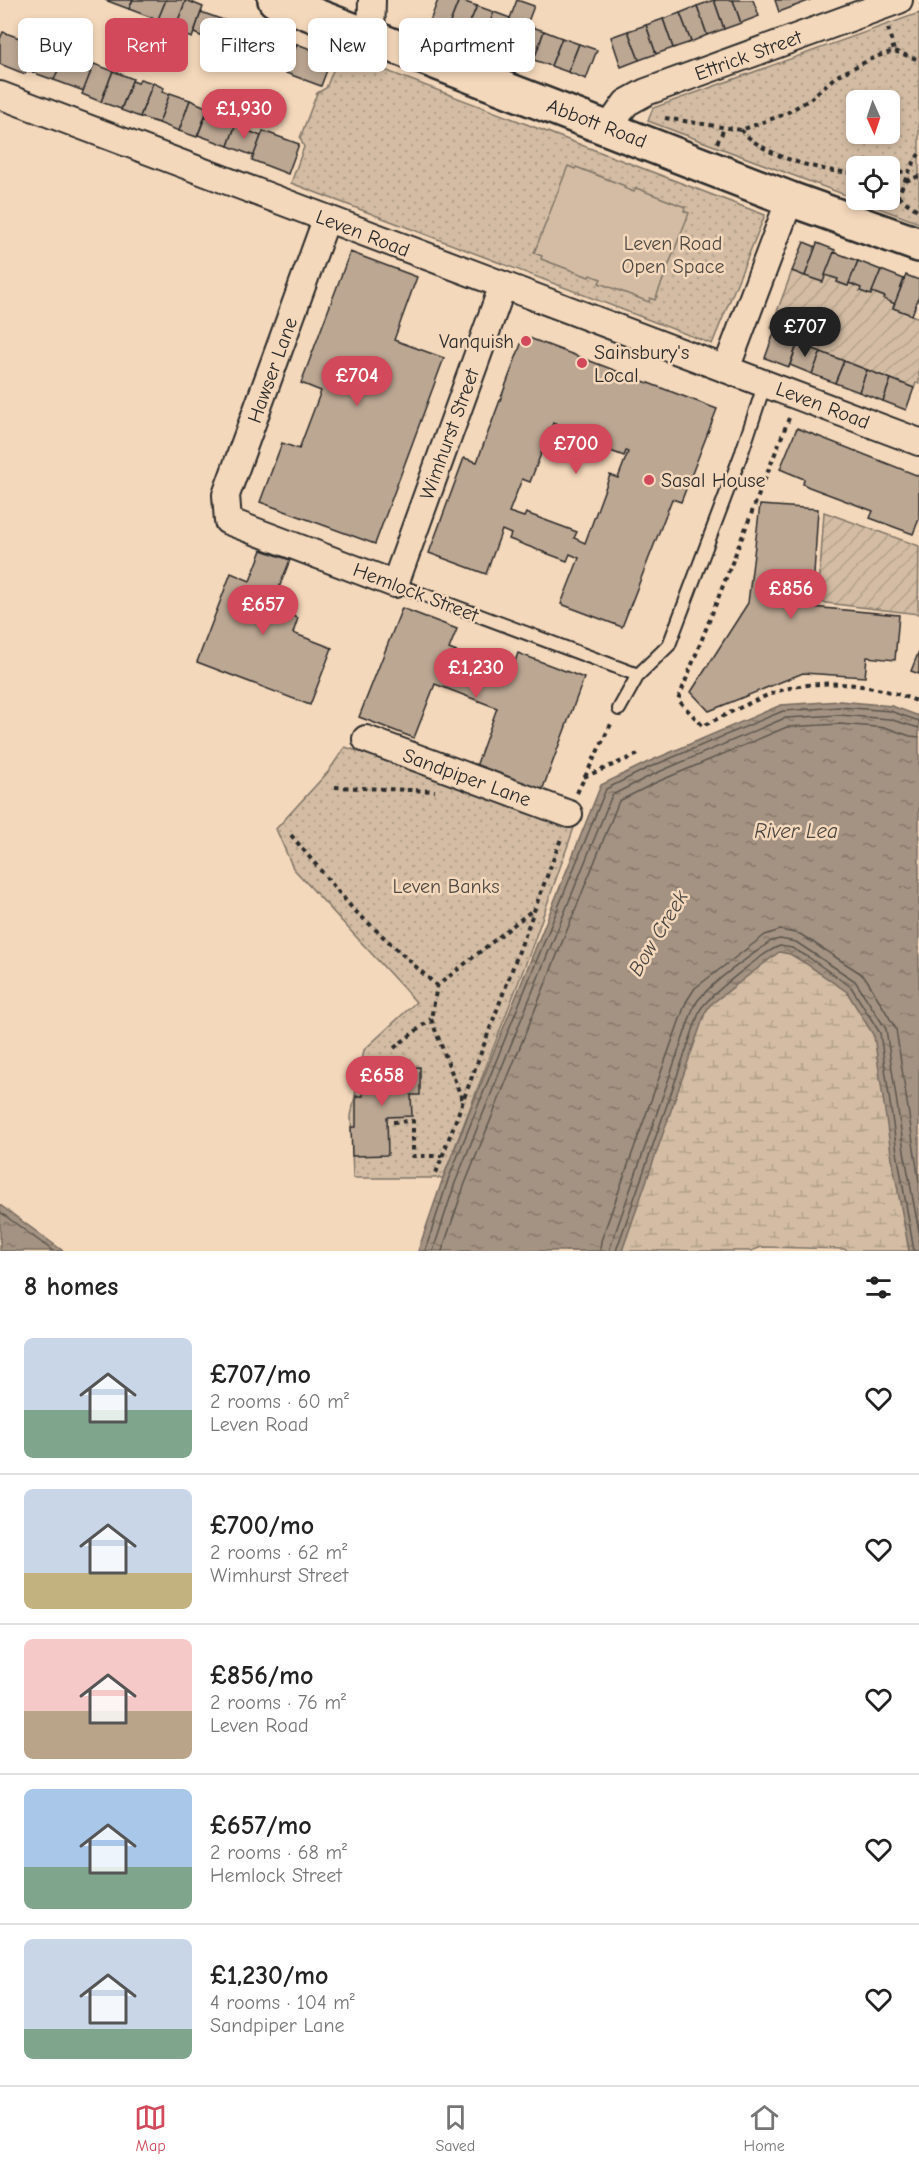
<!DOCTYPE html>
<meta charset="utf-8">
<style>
body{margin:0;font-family:"Comic Neue",sans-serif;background:#f2f2f2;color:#222;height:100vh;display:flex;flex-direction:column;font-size:22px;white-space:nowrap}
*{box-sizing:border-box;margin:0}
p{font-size:20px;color:#767676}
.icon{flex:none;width:33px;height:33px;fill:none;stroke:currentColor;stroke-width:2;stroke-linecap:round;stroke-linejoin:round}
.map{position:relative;height:1251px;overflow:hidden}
.drawer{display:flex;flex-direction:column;background:#fff;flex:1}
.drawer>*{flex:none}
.guide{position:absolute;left:18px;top:18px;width:600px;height:54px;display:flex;gap:12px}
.needle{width:39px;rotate:177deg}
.controls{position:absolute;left:846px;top:90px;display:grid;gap:12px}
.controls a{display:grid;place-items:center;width:54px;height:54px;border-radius:9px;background:#fff;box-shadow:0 3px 9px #0003;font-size:30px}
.price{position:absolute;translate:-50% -51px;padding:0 14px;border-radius:21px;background:#d1495b;color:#fff;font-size:20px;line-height:39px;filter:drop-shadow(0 2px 3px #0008)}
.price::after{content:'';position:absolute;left:50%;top:36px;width:18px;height:14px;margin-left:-9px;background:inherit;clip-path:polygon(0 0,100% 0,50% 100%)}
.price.selected{background:#222;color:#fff}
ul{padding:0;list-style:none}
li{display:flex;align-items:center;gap:18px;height:150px;padding:0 24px}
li+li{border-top:2px solid #e0e0e0}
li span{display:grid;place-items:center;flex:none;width:168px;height:120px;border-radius:9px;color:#555}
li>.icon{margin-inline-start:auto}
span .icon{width:72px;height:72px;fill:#fffc;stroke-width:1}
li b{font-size:26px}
h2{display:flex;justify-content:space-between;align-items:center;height:72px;padding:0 24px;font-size:26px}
.pill{padding:0 21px;border-radius:9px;background:#fff;box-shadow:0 3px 9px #0003;font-size:21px;line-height:54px}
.pill.selected{background:#d1495b;color:#fff}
.tabs{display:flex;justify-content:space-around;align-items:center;height:84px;border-top:2px solid #e0e0e0;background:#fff;font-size:16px;color:#767676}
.tabs a{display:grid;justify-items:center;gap:3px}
.tabs .selected{color:#d1495b}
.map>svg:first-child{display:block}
</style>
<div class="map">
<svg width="919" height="1251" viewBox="0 0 919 1251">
<defs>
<pattern id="grass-dots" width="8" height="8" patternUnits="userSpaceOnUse" patternTransform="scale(1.5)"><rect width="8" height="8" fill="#d3bca3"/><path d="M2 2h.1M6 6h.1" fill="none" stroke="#b5a28c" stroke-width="1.8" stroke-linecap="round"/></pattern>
<pattern id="wetland-marsh" width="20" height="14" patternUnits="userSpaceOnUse" patternTransform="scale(1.5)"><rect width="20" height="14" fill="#d3bca3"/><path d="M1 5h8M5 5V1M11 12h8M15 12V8" fill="none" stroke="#b5a28c"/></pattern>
<pattern id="garden-furrows" width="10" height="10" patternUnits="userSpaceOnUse" patternTransform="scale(1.5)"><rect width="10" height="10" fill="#d3bca3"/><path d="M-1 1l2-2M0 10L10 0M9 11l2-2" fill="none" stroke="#b5a28c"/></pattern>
<pattern id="water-ripples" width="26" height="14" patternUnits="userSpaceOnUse" patternTransform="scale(1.5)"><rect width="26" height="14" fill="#a49382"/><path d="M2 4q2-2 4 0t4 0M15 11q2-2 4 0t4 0" fill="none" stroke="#86786b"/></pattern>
</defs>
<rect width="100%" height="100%" fill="#f4d8bb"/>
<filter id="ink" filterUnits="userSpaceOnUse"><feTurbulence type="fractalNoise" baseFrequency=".0167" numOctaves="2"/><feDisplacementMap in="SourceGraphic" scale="12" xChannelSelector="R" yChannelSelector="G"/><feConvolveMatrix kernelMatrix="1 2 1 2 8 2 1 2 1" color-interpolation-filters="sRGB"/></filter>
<g filter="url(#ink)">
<g fill="url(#grass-dots)" stroke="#7f7467" stroke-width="1.5" fill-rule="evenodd">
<path d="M 919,13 L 919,223 L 857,200 L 890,200 L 890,166 L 856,166 L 856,199 L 648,121 L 653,108 ZM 890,100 L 890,134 L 856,134 L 856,100 Z"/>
<path d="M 340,53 L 765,215 L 712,344 L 291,183 L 304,147 L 300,138 L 317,93 L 326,88 Z"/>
<path d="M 345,747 L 576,822 L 531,950 L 443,1178 L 353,1178 L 351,1116 L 364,1050 L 416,1002 L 293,868 L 276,829 L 328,772 Z"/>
</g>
<path fill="url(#wetland-marsh)" stroke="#7f7467" stroke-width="1.5" d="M 700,922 L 890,953 L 919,1251 L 848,1251 L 844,1249 L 762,1247 L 751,1251 L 566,1251 Z"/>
<g fill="url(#garden-furrows)" stroke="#7f7467" stroke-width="1.5">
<path d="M 792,271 L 822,282 L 825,275 L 838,279 L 837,282 L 847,286 L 849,283 L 885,297 L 884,299 L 895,304 L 894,308 L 919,318 L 919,383 L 916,383 L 914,388 L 798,343 L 799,339 L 771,328 Z"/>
<path d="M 824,512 L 919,546 L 918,614 L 818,602 Z"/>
</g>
<path fill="#d3bca3" stroke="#7f7467" stroke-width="1.5" d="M 568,166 L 575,169 L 576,167 L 625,186 L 624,188 L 634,192 L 636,188 L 685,207 L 684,211 L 689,213 L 655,300 L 650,298 L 649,302 L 599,283 L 601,279 L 590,275 L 589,277 L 541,259 L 542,256 L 534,253 Z"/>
<g fill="url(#water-ripples)" stroke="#74695f" stroke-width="1.5">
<path d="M 840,701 L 892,706 L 919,716 L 919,1251 L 909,1251 L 891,1153 L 874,1036 L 847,992 L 805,963 L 790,954 L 779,952 L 710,1005 L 705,1013 L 622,1251 L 418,1251 L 443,1178 L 601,785 L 648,762 L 781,705 Z"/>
<path d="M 0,1205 L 63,1251 L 0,1251 Z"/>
</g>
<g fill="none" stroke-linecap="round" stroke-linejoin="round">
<g stroke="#5b554e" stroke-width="1.5">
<path d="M 0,1212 L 53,1251"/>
<path d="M 425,1251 L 448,1180 L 606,789 L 650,767 L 783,711 L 840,707 L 890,711 L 919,721"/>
<path d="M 433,1251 L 455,1183 L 612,795 L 654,774 L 785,718 L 840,715 L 889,719 L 919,728"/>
<path d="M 442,1251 L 464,1186 L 619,801 L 657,782 L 787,727 L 840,724 L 887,728 L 910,736 L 919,737"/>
<path d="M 600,1251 L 601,1241 L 686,1002 L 695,988 L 765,935 L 780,930 L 800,934 L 860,973 L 867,980 L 896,1029 L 919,1182"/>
<path d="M 609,1251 L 694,1006 C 708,983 749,958 771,941 L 780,939 L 796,942 L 855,981 L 886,1029 L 904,1151 L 919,1232"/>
<path d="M 616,1251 L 700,1010 C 709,996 764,951 780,946 L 792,948 L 808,957 L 851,987 L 880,1033 L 897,1152 L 914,1251"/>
</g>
</g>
<g fill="#bca793" stroke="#2b2b2b" stroke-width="1.5" fill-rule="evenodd">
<path d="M 105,0 L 133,0 L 129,9 Z"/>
<path d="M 133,0 L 166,0 L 158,20 L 129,9 Z"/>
<path d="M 166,0 L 186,0 L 174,31 L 156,24 Z"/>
<path d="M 186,0 L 203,7 L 192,38 L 174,31 Z"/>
<path d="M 438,0 L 459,0 L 448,28 L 430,21 Z"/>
<path d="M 459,0 L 477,6 L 465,34 L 448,28 Z"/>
<path d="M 517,0 L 534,6 L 516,53 L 499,47 Z"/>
<path d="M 714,0 L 733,0 L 741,23 L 724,29 Z"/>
<path d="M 714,0 L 724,29 L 707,35 L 697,6 Z"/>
<path d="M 733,0 L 753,0 L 759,16 L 741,23 Z"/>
<path d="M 775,0 L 811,0 L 779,12 Z"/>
<path d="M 477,6 L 494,12 L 483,41 L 465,34 Z"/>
<path d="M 697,6 L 707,35 L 691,42 L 680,13 Z"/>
<path d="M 201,12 L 229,22 L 221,45 L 194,33 Z"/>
<path d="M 494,12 L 510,18 L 499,47 L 483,41 Z"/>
<path d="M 680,13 L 691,42 L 673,48 L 663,19 Z"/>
<path d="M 663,19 L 673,48 L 656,54 L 646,25 Z"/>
<path d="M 229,22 L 258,33 L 250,54 L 221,45 Z"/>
<path d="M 527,25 L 544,31 L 534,60 L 516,53 Z"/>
<path d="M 646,25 L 656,54 L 639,60 L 628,31 Z"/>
<path d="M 259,30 L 278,37 L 268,64 L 249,58 Z"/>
<path d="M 544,31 L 562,38 L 551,66 L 534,60 Z"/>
<path d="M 628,31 L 639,60 L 621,67 L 611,37 Z"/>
<path d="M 3,32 L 36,44 L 25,74 L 0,64 L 0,39 Z"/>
<path d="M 278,37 L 297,44 L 287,72 L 268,64 Z"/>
<path d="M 562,38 L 579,44 L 568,72 L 551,66 Z"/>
<path d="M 297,44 L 332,57 L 321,86 L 286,73 Z"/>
<path d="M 579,44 L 597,50 L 586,79 L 568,72 Z"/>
<path d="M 34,50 L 51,56 L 52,54 L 63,58 L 54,80 L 26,70 Z"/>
<path d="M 63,58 L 75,62 L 74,65 L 91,71 L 84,91 L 54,80 Z"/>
<path d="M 94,64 L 113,71 L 101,102 L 82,94 Z"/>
<path d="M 113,71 L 133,79 L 121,109 L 101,102 Z"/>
<path d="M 140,79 L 153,83 L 140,117 L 121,110 L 132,81 L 138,83 Z"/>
<path d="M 153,83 L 164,88 L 162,92 L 170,94 L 159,123 L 140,117 Z"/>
<path d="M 170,93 L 190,100 L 179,131 L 159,123 Z"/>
<path d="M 190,100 L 208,108 L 197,137 L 179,131 Z"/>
<path d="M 206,115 L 236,124 L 228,146 L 198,135 Z"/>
<path d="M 236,124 L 247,128 L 246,130 L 261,136 L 254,156 L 228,146 Z"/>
<path d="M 263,131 L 299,144 L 288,174 L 252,160 Z"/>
<path d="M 804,242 L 816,247 L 805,276 L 792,271 Z"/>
<path d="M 817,243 L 835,250 L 823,282 L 805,276 Z"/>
<path d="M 350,252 L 417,277 L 394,340 L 444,358 L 375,544 L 260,502 L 282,443 L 299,449 L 321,391 L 301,383 Z"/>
<path d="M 834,252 L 858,261 L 848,286 L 837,282 L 838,279 L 825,275 Z"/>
<path d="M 858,261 L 881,270 L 871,295 L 860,291 L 861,288 L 849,283 Z"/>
<path d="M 881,270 L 904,279 L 895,304 L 884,299 L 885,297 L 872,292 Z"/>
<path d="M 906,275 L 919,280 L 919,296 L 912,315 L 893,308 Z"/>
<path d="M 775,330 L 799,339 L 789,367 L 765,358 Z"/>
<path d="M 524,336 L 717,409 L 681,502 L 672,499 L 622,627 L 561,604 L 579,558 L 570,554 L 567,561 L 509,539 L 511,534 L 502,530 L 486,574 L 429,553 L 464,458 L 477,462 ZM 553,423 L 561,426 L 559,432 L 624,456 L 626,451 L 628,452 L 618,478 L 610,475 L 585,543 L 574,538 L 577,532 L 526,513 L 524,517 L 509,512 L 522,479 L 530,482 Z"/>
<path d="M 798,343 L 821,352 L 812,374 L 790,365 Z"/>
<path d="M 821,352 L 844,361 L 835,383 L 812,374 Z"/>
<path d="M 844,361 L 867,370 L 859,392 L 835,383 Z"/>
<path d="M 867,370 L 891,379 L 883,401 L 859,392 Z"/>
<path d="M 891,379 L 914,388 L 906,410 L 883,401 Z"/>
<path d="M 797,428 L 919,476 L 919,519 L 913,534 L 870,518 L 873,511 L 809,487 L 803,484 L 804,479 L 780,469 Z"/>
<path d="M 760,505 L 818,509 L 812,607 L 899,615 L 895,660 L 867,657 L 865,677 L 803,673 L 709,711 L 691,692 L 748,603 Z"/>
<path d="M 262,550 L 290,560 L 279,588 L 286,590 L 278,610 L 298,618 L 293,633 L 332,648 L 310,705 L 197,662 L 231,573 L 250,581 Z"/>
<path d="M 402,608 L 457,629 L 449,649 L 498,668 L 511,673 L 518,653 L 584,678 L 540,796 L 474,772 L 497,708 L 435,684 L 414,738 L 359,717 Z"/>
<path d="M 919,651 L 919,674 L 911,671 Z"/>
<path d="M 420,1067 L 420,1095 L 411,1095 L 412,1116 L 387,1117 L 388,1155 L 352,1156 L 351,1127 L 356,1127 L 356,1096 L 363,1096 L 362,1069 Z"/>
</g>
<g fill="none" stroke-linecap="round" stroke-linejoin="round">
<defs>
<g id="lane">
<path d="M 395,584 L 638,675"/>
<path d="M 619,709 L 638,675 L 669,645 L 742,452 L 765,383"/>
</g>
<g id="street">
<path d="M 371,38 L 372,0"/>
<path d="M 0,95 L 919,442"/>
<path d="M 609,127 L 626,103 L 646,92 L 899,0"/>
<path d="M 326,220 L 226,495 L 228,521 L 395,584 L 503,285"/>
<path d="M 726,369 L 790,199"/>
<path d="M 366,739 L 569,814"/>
</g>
<path id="secondary" d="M 275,0 L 790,199 L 919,245"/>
</defs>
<use href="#lane" stroke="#2b2b2b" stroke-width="16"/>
<use href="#street" stroke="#2b2b2b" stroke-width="30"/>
<use href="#secondary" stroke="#2b2b2b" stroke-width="38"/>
<g stroke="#2b2b2b" stroke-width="4" stroke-dasharray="4.5 4.5" stroke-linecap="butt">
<path d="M 888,28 L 894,51"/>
<path d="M 665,118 L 741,130 L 785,114 L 809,100 L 835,77 L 875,57 L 894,51 L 919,60"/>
<path d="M 741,130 C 764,157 822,172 856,173"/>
<path d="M 717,143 L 725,127"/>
<path d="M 890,173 L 908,171"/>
<path d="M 906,181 L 919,176"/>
<path d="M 898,197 L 919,211"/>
<path d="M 893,206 C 902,189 908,171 919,154"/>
<path d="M 789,418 L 678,700 L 703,726 C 728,714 753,700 779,691 C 824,677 875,684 919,702"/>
<path d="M 584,777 L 639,754"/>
<path d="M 335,787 L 435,791"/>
<path d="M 577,793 L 611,724"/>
<path d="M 291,835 L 352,908 L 437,986"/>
<path d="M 394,1048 L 431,1019"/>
<path d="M 462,1099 L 431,1019 L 437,986 L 535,908"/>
<path d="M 393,1122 L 413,1121 L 413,1156 L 442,1156"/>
<path d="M 436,1173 L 562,836"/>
</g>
<use href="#lane" stroke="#f4d8bb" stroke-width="12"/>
<use href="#street" stroke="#f4d8bb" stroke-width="26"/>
<use href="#secondary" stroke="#f4d8bb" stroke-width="33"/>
</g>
</g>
<g fill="#d1495b" stroke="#f4d8bb" stroke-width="2">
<circle cx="526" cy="341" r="6"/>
<circle cx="582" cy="363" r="6"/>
<circle cx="649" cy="480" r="6"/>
</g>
<g text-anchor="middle" stroke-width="5" stroke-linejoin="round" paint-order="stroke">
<g font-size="20" fill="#2b2b2b" stroke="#f4d8bb">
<text transform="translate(748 55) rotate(-20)" y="7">Ettrick Street</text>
<text transform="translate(597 123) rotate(21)" y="7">Abbott Road</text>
<text transform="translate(363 233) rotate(21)" y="7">Leven Road</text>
<text transform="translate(272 370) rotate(-70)" y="7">Hawser Lane</text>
<text transform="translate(823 405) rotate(21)" y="7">Leven Road</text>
<text transform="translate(449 434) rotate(-70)" y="7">Wimhurst Street</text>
<text transform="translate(416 592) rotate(21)" y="7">Hemlock Street</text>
<text transform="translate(467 777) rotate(20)" y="7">Sandpiper Lane</text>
</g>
<g font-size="20" fill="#4d4843" stroke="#f4d8bb">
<text x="673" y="250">Leven Road<tspan x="673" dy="23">Open Space</tspan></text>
<text x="446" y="893">Leven Banks</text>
</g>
<g font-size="20" fill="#2b2b2b" stroke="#f4d8bb" text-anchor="start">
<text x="514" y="348" text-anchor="end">Vanquish</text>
<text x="594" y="359">Sainsbury's<tspan x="594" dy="23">Local</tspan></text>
<text x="661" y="487">Sasal House</text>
</g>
<g font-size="21" font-style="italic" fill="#494541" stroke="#f4d8bb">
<text x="796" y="838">River Lea</text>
<text transform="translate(658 933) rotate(-59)" y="7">Bow Creek</text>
</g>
</g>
</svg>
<div class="controls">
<a><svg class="needle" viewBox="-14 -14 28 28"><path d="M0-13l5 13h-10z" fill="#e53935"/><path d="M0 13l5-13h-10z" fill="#767676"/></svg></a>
<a><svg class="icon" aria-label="locate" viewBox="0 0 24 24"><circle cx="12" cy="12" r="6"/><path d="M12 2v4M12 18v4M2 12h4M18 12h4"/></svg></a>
</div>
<b class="price" style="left:244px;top:140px">£1,930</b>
<b class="price selected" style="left:805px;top:358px">£707</b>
<b class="price" style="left:357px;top:407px">£704</b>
<b class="price" style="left:576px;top:475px">£700</b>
<b class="price" style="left:791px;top:620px">£856</b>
<b class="price" style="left:263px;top:636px">£657</b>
<b class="price" style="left:476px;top:699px">£1,230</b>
<b class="price" style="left:382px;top:1107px">£658</b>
<div class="guide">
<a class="pill">Buy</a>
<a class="pill selected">Rent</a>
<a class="pill">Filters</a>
<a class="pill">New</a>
<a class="pill">Apartment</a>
</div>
</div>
<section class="drawer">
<h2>8 homes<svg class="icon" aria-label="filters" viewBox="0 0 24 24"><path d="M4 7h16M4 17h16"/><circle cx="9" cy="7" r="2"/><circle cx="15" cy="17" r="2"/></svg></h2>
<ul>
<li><span style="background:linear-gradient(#c9d6e8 60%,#7fa58c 0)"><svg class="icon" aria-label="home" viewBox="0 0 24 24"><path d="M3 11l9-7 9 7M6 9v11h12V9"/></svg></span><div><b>£707/mo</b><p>2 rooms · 60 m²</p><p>Leven Road</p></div><svg class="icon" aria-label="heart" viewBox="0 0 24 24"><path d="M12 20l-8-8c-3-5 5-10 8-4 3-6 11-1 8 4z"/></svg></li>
<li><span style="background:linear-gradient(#c9d6e8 70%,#c2b280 0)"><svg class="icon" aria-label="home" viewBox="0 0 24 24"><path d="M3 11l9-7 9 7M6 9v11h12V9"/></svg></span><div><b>£700/mo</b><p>2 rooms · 62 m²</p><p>Wimhurst Street</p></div><svg class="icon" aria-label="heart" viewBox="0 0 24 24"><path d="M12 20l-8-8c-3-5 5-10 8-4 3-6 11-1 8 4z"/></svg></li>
<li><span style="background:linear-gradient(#f6c9c9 60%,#b9a48a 0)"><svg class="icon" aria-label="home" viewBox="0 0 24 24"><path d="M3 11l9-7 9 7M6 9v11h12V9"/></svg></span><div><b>£856/mo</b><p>2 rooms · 76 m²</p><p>Leven Road</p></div><svg class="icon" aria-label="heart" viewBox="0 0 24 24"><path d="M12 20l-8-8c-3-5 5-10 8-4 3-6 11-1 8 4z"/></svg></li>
<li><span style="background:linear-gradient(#a9c7e8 65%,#7fa58c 0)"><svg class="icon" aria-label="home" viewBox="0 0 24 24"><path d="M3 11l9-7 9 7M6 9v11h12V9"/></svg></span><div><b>£657/mo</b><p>2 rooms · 68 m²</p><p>Hemlock Street</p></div><svg class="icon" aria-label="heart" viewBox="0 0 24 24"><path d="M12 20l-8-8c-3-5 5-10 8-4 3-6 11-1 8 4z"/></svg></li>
<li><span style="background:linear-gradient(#c9d6e8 75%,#7fa58c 0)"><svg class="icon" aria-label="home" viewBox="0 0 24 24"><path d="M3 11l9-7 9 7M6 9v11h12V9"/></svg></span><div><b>£1,230/mo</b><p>4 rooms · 104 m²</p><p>Sandpiper Lane</p></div><svg class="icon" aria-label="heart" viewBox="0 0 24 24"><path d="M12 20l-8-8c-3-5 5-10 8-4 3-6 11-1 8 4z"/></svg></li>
</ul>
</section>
<nav class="tabs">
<a class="selected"><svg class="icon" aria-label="map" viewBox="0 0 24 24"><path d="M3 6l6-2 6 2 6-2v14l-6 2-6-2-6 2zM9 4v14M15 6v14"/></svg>Map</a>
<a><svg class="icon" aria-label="saved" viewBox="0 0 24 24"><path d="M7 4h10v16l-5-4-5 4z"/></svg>Saved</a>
<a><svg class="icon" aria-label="home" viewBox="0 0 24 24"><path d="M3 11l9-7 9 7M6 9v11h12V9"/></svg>Home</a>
</nav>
